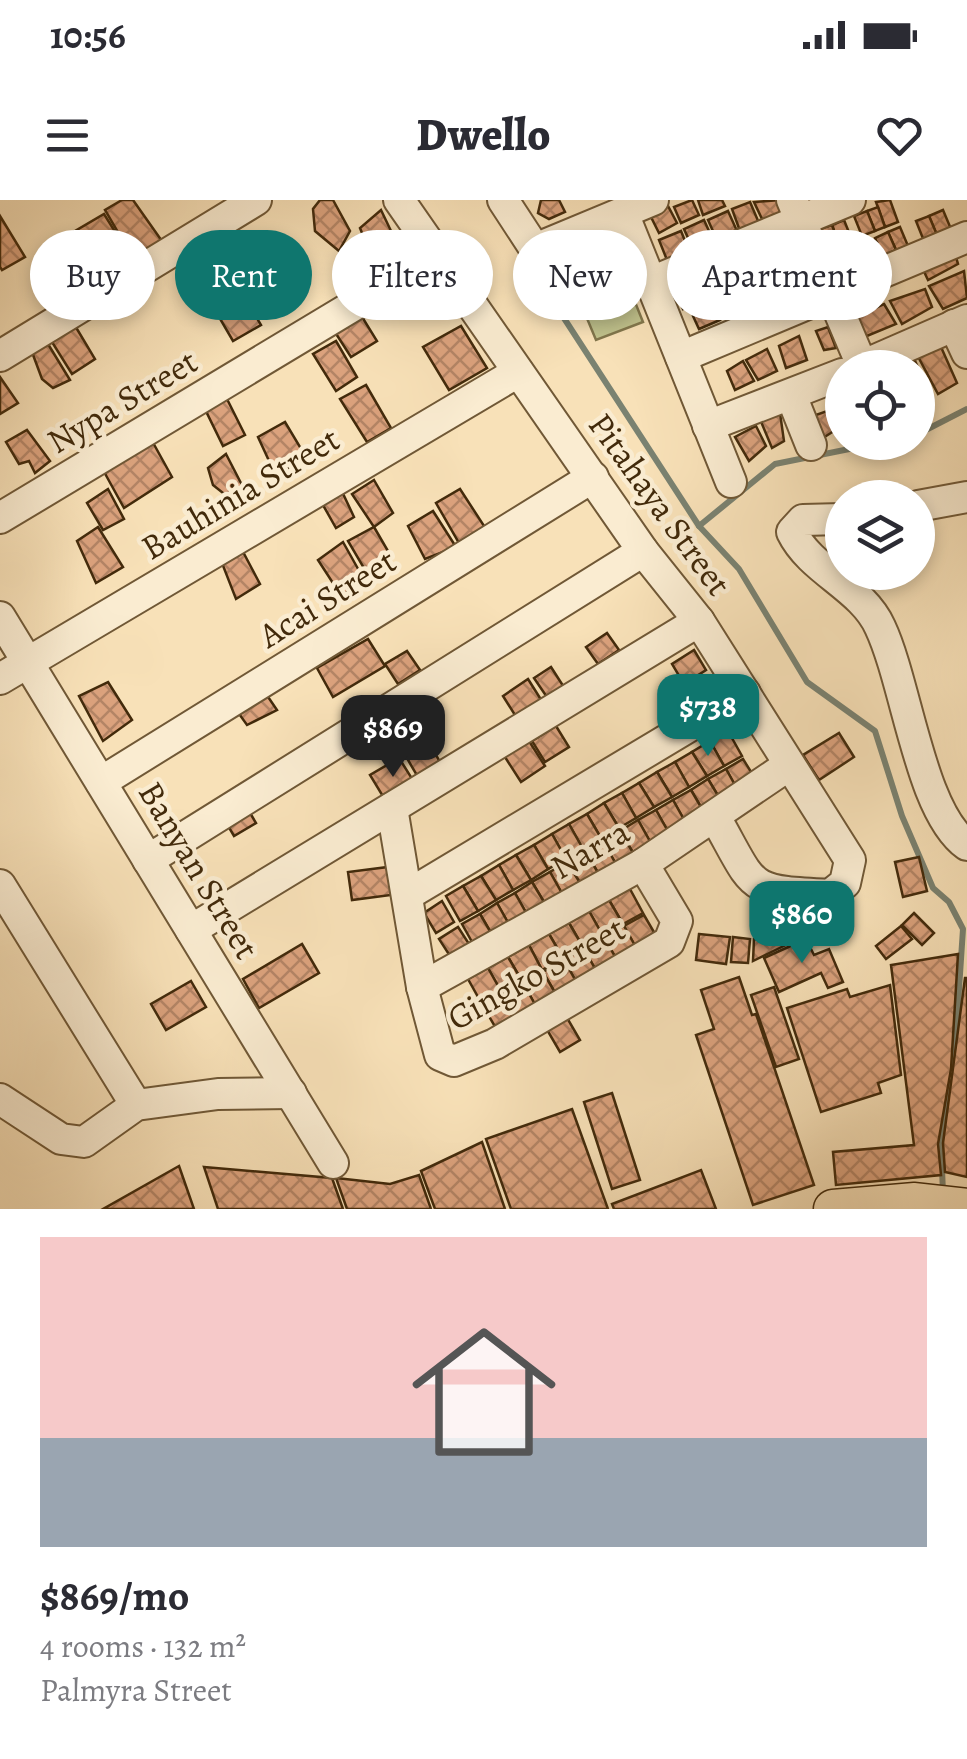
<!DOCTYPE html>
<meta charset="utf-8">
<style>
body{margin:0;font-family:Alegreya,serif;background:#f2f2f3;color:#2b2b33;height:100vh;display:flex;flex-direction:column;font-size:38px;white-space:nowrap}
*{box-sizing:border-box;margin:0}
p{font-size:32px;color:#7c7c81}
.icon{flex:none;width:55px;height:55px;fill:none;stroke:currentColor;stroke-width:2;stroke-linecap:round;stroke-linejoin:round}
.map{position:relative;height:1009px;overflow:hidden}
.side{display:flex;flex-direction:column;background:#fff;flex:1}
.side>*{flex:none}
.hud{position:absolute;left:30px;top:30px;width:908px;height:90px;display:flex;gap:20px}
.tools{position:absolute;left:825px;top:150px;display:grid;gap:20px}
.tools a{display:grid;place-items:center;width:110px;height:110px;border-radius:50%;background:#fff;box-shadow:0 5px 15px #0003;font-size:50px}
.price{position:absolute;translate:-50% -85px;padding:0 22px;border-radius:20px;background:#0f766e;color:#fff;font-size:32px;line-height:65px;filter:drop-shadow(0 2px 5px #0008)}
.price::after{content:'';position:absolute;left:50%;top:60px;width:30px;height:22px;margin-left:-15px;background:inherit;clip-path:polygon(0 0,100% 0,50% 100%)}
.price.active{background:#222;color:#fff}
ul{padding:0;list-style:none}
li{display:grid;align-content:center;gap:20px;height:530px;padding:0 40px}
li+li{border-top:2px solid #e1e1e2}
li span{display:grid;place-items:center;height:310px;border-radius:0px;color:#555}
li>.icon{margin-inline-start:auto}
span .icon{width:180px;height:180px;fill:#fffc;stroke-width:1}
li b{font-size:42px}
.chip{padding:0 35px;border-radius:45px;background:#fff;box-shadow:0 5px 15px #0003;font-size:35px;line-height:90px}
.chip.active{background:#0f766e;color:#fff}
.status{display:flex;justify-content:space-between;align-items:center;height:70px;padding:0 50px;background:#fff;direction:ltr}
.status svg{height:28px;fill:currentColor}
header{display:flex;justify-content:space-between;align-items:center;height:130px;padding:0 40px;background:#fff;font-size:45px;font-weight:800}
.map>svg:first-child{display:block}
</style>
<div class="status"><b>10:56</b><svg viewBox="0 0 49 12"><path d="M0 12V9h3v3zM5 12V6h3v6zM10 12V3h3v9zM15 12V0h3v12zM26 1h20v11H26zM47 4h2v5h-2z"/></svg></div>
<header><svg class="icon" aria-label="menu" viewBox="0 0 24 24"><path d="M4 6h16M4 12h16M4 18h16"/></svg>Dwello<svg class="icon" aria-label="heart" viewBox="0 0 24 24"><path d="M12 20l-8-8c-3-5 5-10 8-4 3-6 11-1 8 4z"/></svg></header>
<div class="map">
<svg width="967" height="1009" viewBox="0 0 967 1009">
<defs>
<pattern id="building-cross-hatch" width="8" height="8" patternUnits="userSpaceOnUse" patternTransform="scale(2.5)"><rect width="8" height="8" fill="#dba27d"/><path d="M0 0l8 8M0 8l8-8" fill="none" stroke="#b38465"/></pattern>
</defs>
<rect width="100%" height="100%" fill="#f8e1b8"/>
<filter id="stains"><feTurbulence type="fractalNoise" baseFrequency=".002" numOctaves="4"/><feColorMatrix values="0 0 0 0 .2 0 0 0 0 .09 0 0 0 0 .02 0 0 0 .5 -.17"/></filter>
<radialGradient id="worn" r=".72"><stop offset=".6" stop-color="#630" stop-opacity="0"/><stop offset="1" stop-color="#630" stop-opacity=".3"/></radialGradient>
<path fill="#c0c28d" stroke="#81764c" stroke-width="2.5" d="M 609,37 L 643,122 L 596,140 L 561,56 Z"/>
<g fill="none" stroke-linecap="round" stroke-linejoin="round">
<g stroke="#7a8271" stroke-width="6">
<path d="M 523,55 L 699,326 L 739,369 L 807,482 L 875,531 L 902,616 L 933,688 L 949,702 L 963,729 L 954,864"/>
<path d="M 918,234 L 967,209"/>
<path d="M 699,326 L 775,264 L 884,242"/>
<path d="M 943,993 L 941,944 L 951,882"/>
</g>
</g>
<g fill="url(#building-cross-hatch)" stroke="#422a0b" stroke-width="2.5">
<path d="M 122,0 L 133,0 L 164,44 L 144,58 L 137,47 L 130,53 L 105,10 Z"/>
<path d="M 320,0 L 333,0 L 350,31 L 339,51 L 315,31 L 313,9 Z"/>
<path d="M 541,0 L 559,0 L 565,12 L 549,19 L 538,13 Z"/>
<path d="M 692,0 L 699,15 L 681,23 L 674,7 Z"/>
<path d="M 698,0 L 722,0 L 725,6 L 703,15 Z"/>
<path d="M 780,0 L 785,11 L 763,21 L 754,2 Z"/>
<path d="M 890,0 L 898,22 L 885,27 L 876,2 Z"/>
<path d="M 750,2 L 759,23 L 740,31 L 732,9 Z"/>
<path d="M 667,4 L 677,23 L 659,33 L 649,13 Z"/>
<path d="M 878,7 L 885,27 L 875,31 L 867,11 Z"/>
<path d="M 381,10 L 392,33 L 369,50 L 360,28 Z"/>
<path d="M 943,10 L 951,29 L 937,35 L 929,16 Z"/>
<path d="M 728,11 L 737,31 L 717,40 L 708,20 Z"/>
<path d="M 867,11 L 875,31 L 862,36 L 854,16 Z"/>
<path d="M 104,14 L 134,62 L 81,91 L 53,44 Z"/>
<path d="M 0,16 L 25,57 L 2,70 L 0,67 Z"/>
<path d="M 929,16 L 937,35 L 924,41 L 916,21 Z"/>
<path d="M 704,20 L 714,42 L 694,51 L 684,29 Z"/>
<path d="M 844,20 L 852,40 L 839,45 L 832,25 Z"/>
<path d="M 832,25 L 839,45 L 828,49 L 820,29 Z"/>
<path d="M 900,27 L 908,46 L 896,50 L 888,32 Z"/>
<path d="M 681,31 L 691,56 L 669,65 L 659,40 Z"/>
<path d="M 888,32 L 896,50 L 883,56 L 875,38 Z"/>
<path d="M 794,34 L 804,58 L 781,68 L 771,44 Z"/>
<path d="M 771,44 L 781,68 L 769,73 L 758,49 Z"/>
<path d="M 854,47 L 863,65 L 850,71 L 842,52 Z"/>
<path d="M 953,47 L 958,64 L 928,80 L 919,61 Z"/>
<path d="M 758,49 L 767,70 L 745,78 L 737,57 Z"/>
<path d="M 964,71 L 967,98 L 943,109 L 929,86 Z"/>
<path d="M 689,76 L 701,101 L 683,109 L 672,83 Z"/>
<path d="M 238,86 L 261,125 L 233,141 L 219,117 L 220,96 Z"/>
<path d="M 925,89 L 932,107 L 902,124 L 890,101 Z"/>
<path d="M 713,103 L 720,120 L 699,129 L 693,116 Z"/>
<path d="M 884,104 L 896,124 L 862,138 L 855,117 Z"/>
<path d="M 359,112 L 377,141 L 351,157 L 333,129 Z"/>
<path d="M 74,124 L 95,159 L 72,174 L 52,142 Z"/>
<path d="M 461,126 L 487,168 L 449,190 L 423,147 Z"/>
<path d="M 828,127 L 836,148 L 824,150 L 816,131 Z"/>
<path d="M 799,136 L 807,160 L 786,168 L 779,146 Z"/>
<path d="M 937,138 L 957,183 L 938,194 L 914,149 Z"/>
<path d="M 336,141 L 357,177 L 336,191 L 313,154 Z"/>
<path d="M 48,144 L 70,180 L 53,188 L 42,179 L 32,152 Z"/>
<path d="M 767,149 L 777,171 L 758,180 L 746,160 Z"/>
<path d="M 911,152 L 929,192 L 918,197 L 918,168 L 892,168 Z"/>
<path d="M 743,161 L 754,181 L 735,190 L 727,171 Z"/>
<path d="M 0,177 L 18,203 L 0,214 Z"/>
<path d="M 366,185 L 391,228 L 367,242 L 340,199 Z"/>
<path d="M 225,195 L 245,235 L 223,246 L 203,205 Z"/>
<path d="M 779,206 L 784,241 L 772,248 L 757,212 Z"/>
<path d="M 830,210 L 837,229 L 823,238 L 813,216 Z"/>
<path d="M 285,222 L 306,257 L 276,276 L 258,237 Z"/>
<path d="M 756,226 L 766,246 L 749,261 L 735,237 Z"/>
<path d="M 27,230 L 50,261 L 35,273 L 29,261 L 19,264 L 6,242 Z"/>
<path d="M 151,239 L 172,277 L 124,308 L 97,259 Z"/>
<path d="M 226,254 L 243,287 L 228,297 L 213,285 L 208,268 Z"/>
<path d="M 374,280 L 393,313 L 374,327 L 352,294 Z"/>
<path d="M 338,283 L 354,317 L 336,328 L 319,298 Z"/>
<path d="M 108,289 L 124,319 L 103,330 L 87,303 Z"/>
<path d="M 460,289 L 486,329 L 459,343 L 436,303 Z"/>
<path d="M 433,311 L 456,347 L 425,359 L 408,326 Z"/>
<path d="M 98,327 L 123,367 L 96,383 L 77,341 Z"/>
<path d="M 374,327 L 392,358 L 365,370 L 348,341 Z"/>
<path d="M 343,342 L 362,376 L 342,397 L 318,360 Z"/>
<path d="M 241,348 L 260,384 L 236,399 L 220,358 Z"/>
<path d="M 607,433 L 619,450 L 598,464 L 586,447 Z"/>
<path d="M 368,439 L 385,466 L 333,497 L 317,468 Z"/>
<path d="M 694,450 L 706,470 L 684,484 L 672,464 Z"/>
<path d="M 407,451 L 420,470 L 398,484 L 385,464 Z"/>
<path d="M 551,467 L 567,492 L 551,503 L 534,478 Z"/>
<path d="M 528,479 L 545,506 L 520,523 L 503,496 Z"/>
<path d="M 108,482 L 132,520 L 103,541 L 79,496 Z"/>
<path d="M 262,488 L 277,510 L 247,525 L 237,511 Z"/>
<path d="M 407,518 L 419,540 L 395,555 L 380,532 Z"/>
<path d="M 556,526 L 569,547 L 545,562 L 532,541 Z"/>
<path d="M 728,531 L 742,556 L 724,566 L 710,541 Z"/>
<path d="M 839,533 L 854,557 L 819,580 L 803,555 Z"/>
<path d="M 529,541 L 545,566 L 521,582 L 503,554 Z"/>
<path d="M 710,541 L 724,566 L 707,576 L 692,552 Z"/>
<path d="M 431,546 L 445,571 L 422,584 L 408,560 Z"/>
<path d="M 692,552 L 707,576 L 689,587 L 675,562 Z"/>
<path d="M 399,558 L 416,585 L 387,603 L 370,575 Z"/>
<path d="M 743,559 L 758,583 L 740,594 L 726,569 Z"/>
<path d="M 675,562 L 689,587 L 672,597 L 657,572 Z"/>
<path d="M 726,569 L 740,594 L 723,604 L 708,579 Z"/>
<path d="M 657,572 L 672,597 L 654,607 L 639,583 Z"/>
<path d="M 708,579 L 723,604 L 705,614 L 691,590 Z"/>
<path d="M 639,583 L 654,607 L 636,618 L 622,593 Z"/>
<path d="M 691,590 L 705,614 L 687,625 L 673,600 Z"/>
<path d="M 622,593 L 636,618 L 619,628 L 604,603 Z"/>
<path d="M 673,600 L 687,625 L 670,635 L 656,610 Z"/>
<path d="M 243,601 L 256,623 L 234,636 L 224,619 Z"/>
<path d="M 604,603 L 619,628 L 601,638 L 587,614 Z"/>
<path d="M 656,610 L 670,635 L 652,645 L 638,620 Z"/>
<path d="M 587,614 L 601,638 L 583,649 L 569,624 Z"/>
<path d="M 638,620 L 652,645 L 635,656 L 620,631 Z"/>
<path d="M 569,624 L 583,649 L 566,659 L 552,634 Z"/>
<path d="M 620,631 L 635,656 L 617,666 L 603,641 Z"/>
<path d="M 552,634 L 566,659 L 548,669 L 534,645 Z"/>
<path d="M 603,641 L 617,666 L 600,676 L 585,651 Z"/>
<path d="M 534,645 L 548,669 L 531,680 L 516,655 Z"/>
<path d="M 585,651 L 600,676 L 582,686 L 567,662 Z"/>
<path d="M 516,655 L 531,680 L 513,690 L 499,665 Z"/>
<path d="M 919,657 L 927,691 L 903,697 L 895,662 Z"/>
<path d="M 567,662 L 582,686 L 564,697 L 550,672 Z"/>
<path d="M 499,665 L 513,690 L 496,700 L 481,676 Z"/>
<path d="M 388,667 L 391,695 L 352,700 L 348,672 Z"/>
<path d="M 550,672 L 564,697 L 547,707 L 532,682 Z"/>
<path d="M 481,676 L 496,700 L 478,711 L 463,686 Z"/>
<path d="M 532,682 L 547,707 L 529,718 L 515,693 Z"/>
<path d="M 463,686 L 478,711 L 460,721 L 446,696 Z"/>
<path d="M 630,689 L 643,713 L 623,724 L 609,700 Z"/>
<path d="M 515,693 L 529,718 L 511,728 L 497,703 Z"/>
<path d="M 609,700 L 623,724 L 603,736 L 589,711 Z"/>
<path d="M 442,701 L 454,722 L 436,733 L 424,713 Z"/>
<path d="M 497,703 L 511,728 L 494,738 L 480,714 Z"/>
<path d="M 589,711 L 603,736 L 583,747 L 569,723 Z"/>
<path d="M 914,713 L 934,733 L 922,745 L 902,725 Z"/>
<path d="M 480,714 L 494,738 L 476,749 L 462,724 Z"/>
<path d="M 644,715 L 658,739 L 638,751 L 624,726 Z"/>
<path d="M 569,723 L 583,747 L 563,758 L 549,734 Z"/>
<path d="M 624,726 L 638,751 L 618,762 L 604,737 Z"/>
<path d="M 901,726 L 912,739 L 886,759 L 876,746 Z"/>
<path d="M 458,727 L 471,747 L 452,759 L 439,739 Z"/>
<path d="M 549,734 L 563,758 L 542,770 L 529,745 Z"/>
<path d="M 699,734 L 730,737 L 726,764 L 696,760 Z"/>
<path d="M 604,737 L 618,762 L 598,774 L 584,749 Z"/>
<path d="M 733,737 L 750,739 L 748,763 L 731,762 Z"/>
<path d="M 754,739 L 794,741 L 753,761 Z"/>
<path d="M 806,739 L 814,755 L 829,749 L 843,782 L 828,788 L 821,773 L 779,792 L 764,758 Z"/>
<path d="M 302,744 L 319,773 L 259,808 L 243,779 Z"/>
<path d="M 529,745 L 542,770 L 522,781 L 508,757 Z"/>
<path d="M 584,749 L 598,774 L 578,785 L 564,760 Z"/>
<path d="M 958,754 L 951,869 L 938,944 L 941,975 L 836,985 L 833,952 L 914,945 L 891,765 Z"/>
<path d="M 508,757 L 522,781 L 502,793 L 488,768 Z"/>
<path d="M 564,760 L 578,785 L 557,796 L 543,772 Z"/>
<path d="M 488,768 L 502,793 L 482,804 L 468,779 Z"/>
<path d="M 543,772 L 557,796 L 537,808 L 523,783 Z"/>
<path d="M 739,777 L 752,815 L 756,814 L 814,985 L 753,1005 L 696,835 L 714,829 L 701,790 Z"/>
<path d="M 965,778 L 967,778 L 967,977 L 945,972 L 943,943 Z"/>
<path d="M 191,781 L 206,807 L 166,830 L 151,804 Z"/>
<path d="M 523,783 L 537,808 L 517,819 L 503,795 Z"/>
<path d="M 890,785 L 901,875 L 878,883 L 881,893 L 821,912 L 787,808 L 847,789 L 850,797 Z"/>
<path d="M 774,787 L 799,859 L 776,867 L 751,795 Z"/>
<path d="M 503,795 L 517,819 L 497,830 L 483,806 Z"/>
<path d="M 566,816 L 580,840 L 560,852 L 546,828 Z"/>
<path d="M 612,893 L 640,980 L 612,989 L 584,902 Z"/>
<path d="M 572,909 L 608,1009 L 511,1009 L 486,939 Z"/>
<path d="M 482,942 L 505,1009 L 435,1009 L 421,971 Z"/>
<path d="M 179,966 L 194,1009 L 103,1009 Z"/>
<path d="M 204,967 L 332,978 L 343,1009 L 218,1009 Z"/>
<path d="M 701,970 L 716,1009 L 614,1009 L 612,1004 Z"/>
<path d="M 419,975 L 431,1009 L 347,1009 L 336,978 L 390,984 Z"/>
</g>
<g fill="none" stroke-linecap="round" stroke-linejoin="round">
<defs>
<g id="minor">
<path d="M 399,0 L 643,351 L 699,421 L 850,660 L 845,683 L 830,695 C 744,691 756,689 715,617"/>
<path d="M 503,0 L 535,49 L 653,0"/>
<path d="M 792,0 L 863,168"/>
<path d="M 623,13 L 731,282"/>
<path d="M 651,82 L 850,0"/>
<path d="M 954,125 L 967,153"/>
<path d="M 0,156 L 256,0"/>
<path d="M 681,157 L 967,37"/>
<path d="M 857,168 L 967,120"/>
<path d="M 791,195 L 811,245"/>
<path d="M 708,226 L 842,174"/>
<path d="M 918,306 L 967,297"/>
<path d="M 0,318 L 436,56"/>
<path d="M 842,319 L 803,320 L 792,332 C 811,371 862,387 880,427 C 907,484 920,612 967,645"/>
<path d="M 0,417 L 333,963"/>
<path d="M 0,479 L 518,172"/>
<path d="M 101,582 L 593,277"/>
<path d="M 392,608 L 422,787 L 440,855 L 454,861 L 495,844 L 669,742 L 677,721 L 643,664"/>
<path d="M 148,660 L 643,351"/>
<path d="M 0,685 L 136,905"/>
<path d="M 409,694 L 745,493"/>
<path d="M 191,730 L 699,421"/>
<path d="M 422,787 L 643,664 L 789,565"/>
<path d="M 0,899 L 61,939 L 84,942 L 136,905 L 218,894 L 291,893"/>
</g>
<path id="major" d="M 833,1009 L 915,1002 L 967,1008"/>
</defs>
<use href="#minor" stroke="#705836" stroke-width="34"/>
<use href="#major" stroke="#422a0b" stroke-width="41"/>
<use href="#minor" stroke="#faecd1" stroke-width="30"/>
<use href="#major" stroke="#f8e1b8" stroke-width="38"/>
</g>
<g text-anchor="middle" stroke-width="9" stroke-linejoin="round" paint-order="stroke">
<g font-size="35" fill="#422a0b" stroke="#faecd1">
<text transform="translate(122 201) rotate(-31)" y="12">Nypa Street</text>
<text transform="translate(240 293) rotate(-31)" y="12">Bauhinia Street</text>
<text transform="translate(660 304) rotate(54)" y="12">Pitahaya Street</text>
<text transform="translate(327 398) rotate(-32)" y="12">Acai Street</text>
<text transform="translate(590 649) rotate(-30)" y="12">Narra</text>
<text transform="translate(199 670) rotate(59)" y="12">Banyan Street</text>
<text transform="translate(536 773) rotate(-29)" y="12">Gingko Street</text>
</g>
</g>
<rect width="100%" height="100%" filter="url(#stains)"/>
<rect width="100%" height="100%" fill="url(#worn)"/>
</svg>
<div class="tools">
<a><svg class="icon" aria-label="locate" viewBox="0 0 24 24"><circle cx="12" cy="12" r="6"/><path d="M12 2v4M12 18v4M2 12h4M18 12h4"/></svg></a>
<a><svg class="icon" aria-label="layers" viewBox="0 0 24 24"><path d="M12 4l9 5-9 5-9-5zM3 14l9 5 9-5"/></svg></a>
</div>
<b class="price" style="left:708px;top:559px">$738</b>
<b class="price active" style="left:393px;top:580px">$869</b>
<b class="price" style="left:802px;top:766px">$860</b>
<div class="hud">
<a class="chip">Buy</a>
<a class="chip active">Rent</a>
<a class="chip">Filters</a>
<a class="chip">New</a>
<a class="chip">Apartment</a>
</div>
</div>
<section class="side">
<ul>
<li><span style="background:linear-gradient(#f6c9c9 65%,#9aa5b1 0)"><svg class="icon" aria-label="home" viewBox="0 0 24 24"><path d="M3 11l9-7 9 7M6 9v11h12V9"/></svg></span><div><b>$869/mo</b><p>4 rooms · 132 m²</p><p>Palmyra Street</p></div></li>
</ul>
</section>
